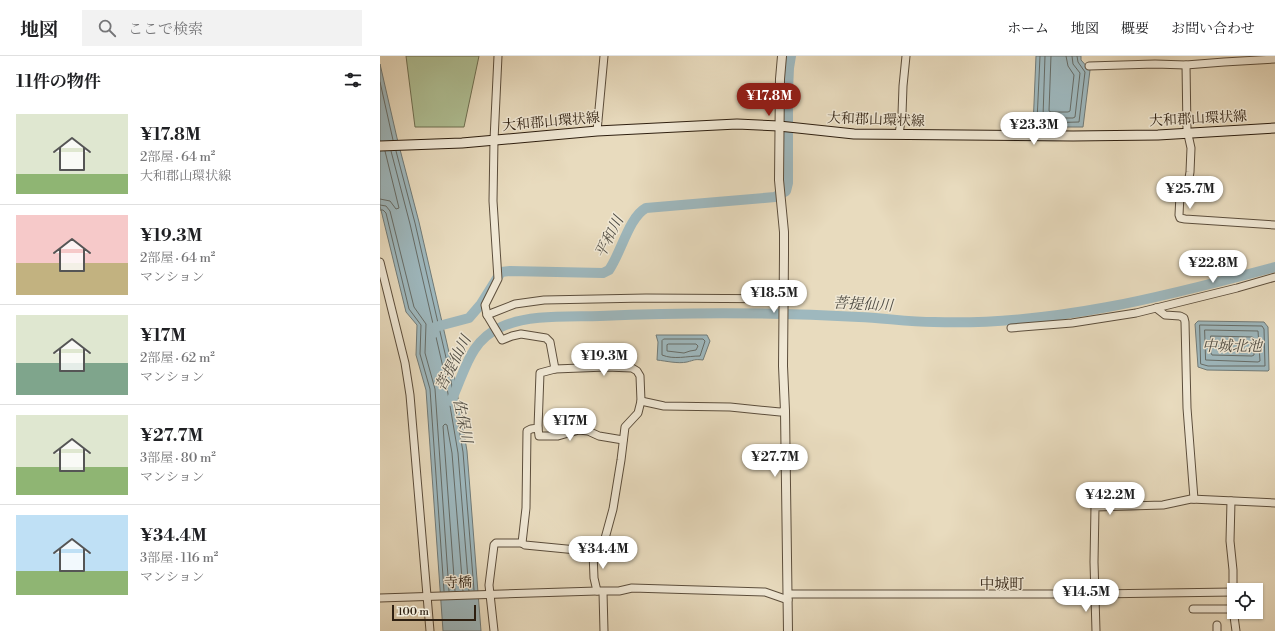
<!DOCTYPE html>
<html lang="ja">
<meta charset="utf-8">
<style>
body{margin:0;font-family:"Libre Bodoni","Noto Serif JP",serif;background:#f2f2f2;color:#202124;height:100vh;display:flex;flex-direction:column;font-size:15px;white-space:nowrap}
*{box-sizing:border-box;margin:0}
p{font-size:13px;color:#757577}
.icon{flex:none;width:22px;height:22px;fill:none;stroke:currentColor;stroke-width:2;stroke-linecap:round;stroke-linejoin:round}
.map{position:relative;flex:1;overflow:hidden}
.side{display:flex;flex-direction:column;background:#fff;width:380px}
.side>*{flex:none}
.fabs{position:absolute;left:847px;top:527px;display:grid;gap:8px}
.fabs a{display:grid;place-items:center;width:36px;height:36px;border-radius:0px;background:#fff;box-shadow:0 1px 3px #0004;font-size:20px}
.scale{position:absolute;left:12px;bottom:10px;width:84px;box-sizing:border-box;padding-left:4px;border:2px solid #2e1f10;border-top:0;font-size:11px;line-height:14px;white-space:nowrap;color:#2e1f10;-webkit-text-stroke:3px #f0e8d5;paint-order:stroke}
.price{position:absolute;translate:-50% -34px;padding:0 9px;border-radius:14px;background:#fff;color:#222;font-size:13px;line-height:26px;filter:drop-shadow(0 1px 2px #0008)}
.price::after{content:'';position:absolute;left:50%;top:24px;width:12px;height:9px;margin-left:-6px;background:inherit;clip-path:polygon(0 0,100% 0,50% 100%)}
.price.current{background:#8f2418;color:#fff}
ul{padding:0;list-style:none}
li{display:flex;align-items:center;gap:12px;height:100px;padding:0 16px}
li+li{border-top:1px solid #e0e0e0}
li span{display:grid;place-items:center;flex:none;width:112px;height:80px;border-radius:0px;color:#555}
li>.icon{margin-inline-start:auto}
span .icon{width:48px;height:48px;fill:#fffc;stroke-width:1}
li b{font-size:17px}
h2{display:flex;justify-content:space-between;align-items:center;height:48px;padding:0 16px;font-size:17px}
header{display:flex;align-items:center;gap:24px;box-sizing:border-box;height:56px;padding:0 20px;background:#fff;border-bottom:1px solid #e0e0e0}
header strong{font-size:19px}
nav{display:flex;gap:22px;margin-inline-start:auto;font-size:14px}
.search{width:280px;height:36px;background:#f2f2f2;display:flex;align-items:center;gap:10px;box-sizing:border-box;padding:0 14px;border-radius:0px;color:#757577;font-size:15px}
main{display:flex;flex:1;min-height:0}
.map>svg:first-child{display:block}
</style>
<header>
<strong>地図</strong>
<div class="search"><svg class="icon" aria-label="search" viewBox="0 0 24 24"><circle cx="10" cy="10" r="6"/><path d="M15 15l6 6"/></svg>ここで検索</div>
<nav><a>ホーム</a><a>地図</a><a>概要</a><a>お問い合わせ</a></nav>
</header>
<main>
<section class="side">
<h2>11件の物件<svg class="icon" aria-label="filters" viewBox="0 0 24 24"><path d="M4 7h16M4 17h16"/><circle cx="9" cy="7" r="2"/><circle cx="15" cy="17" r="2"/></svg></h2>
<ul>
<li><span style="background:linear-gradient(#dfe7d0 75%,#8fb573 0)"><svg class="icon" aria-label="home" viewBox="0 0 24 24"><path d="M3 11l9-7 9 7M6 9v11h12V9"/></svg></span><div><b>¥17.8M</b><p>2部屋 · 64 m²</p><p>大和郡山環状線</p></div></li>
<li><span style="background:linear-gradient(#f6c9c9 60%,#c2b280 0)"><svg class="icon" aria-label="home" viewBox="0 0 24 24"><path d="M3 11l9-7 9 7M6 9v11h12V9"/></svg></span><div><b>¥19.3M</b><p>2部屋 · 64 m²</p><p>マンション</p></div></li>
<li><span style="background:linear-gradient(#dfe7d0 60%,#7fa58c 0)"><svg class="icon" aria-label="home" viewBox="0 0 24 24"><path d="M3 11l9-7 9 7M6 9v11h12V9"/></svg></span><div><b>¥17M</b><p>2部屋 · 62 m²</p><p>マンション</p></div></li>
<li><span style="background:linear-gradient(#dfe7d0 65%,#8fb573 0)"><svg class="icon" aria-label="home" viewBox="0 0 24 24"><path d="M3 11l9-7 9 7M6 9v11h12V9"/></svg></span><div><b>¥27.7M</b><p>3部屋 · 80 m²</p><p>マンション</p></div></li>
<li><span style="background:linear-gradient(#bfe0f5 70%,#8fb573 0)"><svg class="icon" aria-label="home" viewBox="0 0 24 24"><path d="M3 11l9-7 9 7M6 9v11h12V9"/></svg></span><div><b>¥34.4M</b><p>3部屋 · 116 m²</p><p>マンション</p></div></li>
</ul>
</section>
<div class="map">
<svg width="895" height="575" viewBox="0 0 895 575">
<rect width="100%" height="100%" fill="#e8dbbe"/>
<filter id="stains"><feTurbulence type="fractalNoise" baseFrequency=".005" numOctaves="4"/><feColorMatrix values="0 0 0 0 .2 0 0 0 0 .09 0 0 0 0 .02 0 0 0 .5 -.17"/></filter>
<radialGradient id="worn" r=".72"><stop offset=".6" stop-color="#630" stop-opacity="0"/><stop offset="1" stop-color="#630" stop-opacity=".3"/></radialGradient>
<path fill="#b0c196" stroke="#6f7053" d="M 26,0 L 99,0 L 84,71 L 35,71 Z"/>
<g fill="#9eb8be" stroke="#717b78">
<path d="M 656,0 L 701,0 L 701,4 L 710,14 L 703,71 L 653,71 Z"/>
<path d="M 0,8 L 17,82 L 39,166 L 74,318 L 87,395 L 101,575 L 63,575 L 46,334 L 36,299 L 37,269 L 26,256 L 0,150 Z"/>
<path d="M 818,265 L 884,266 L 888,271 L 889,314 L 888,315 L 827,314 L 818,311 L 815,268 Z"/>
<path d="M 276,279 L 327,279 L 330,285 L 323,304 C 314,303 315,304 307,306 C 298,308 286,305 277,304 L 278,286 Z"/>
</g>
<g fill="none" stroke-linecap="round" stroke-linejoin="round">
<g stroke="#666c67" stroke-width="1">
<path d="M 660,0 L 657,65 L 659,67 L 699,66 L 705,16 L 698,6 L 697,0"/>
<path d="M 665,0 L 663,61 L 665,62 L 693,62 L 695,61 L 700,17 L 693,8 L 692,0"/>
<path d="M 671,0 L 669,55 L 671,56 L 688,56 L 690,55 L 694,19 L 688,10 L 686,0"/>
<path d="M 0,26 L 13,84"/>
<path d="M 11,95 L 30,168 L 65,320 L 78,397 L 89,535"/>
<path d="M 16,95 L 35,167 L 70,319 L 83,396 L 94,534"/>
<path d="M 0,143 L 10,145 L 16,153 L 19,152 L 5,95"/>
<path d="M 0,149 L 6,150 L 10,155 L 34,251 L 46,268 L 45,297 L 55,333 L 69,535"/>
<path d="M 0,154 L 3,154 L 6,157 L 29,253 L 41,269 L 40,298 L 50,333 L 64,535"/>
<path d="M 820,269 L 882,270 L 884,273 L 885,310 L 828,310 L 821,308 Z"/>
<path d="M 825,274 L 878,275 L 880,305 L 878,306 L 826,304 Z"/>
<path d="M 831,280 L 872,281 L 874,282 L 874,299 L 872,300 L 832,299 L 831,297 Z"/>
<path d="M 284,283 L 323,283 L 325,285 L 320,300 C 307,300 294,304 282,299 L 282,285 Z"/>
<path d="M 289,288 L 316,288 L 318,290 L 316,294 L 310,295 L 304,297 L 287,295 L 287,289 Z"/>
<path d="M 75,535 L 63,370 L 65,368 L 67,369 L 72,397 L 83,535"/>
</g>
<g stroke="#9eb8be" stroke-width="10">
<path d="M 54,277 L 55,271 L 89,262 L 101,248 L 121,216 L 130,215 L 223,217 L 229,214 C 241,197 249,161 266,152 L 395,141 L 406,135 L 408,127 L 408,34 L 409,12 L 411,0"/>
<path d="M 71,345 C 85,316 89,285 121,271 C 149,258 189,261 220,260 C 307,256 393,256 479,261 C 504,262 529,266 554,266 C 671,270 783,241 895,211"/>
</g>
<defs>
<g id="minor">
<path d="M 118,0 L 114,84 L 113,145 L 118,223 L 105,249 L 107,259 L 122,284 L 132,280 L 141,278 L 166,282 L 170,286 L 175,313"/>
<path d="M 895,3 L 844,6 L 806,9 L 807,74 L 811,92 L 810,116 L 809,122 L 802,132 L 800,139 L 799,159 L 800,162 L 805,163 L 895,169"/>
<path d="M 709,10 L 775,8 L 806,9"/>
<path d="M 217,75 L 224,0"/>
<path d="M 519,78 L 522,58 L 523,30 L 526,0"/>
<path d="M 0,206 L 25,307 L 30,339 L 50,575"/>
<path d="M 776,252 L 785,259 L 800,260 L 804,262 L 805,266 L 807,352 L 814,443"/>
<path d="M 107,259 L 135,248 L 164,244 L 266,242 L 404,243"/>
<path d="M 631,272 L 692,267 L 756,257 L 857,232 L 895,221"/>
<path d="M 226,311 L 252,312 L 257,315 L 260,320 L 261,345 L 258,357 L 245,371 L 241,404 L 233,453 L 221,497 L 207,495 L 145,489 L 142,487 L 146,452 L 147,375 L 151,373 L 158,372 L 160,317 L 175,313 Z"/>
<path d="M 261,345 L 284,350 L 350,351 L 400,356 L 405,355"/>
<path d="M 158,372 L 159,380 L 178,380 L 199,374 L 208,375 L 219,380 L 243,384"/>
<path d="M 851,445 L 850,485 L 853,514 L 853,553 L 856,575"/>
<path d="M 213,496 L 214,522 L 217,535"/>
<path d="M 223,536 L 224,575"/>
<path d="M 408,538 L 715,538 L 853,536"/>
<path d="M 0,542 L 217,535 L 239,535 L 252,532 L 385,536 L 408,544"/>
<path d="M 813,553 L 853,553"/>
<path d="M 837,569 L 837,575"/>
<path d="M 114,575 L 109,529 L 114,489 L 116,487 L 142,487"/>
<path d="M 716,575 L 714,506 L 715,451 L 783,449 L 811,443 L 895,447"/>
</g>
<path id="tertiary" d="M 402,0 L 400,23 L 399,124 L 404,176 L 404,198 L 403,310 L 405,355 L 408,575"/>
<path id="secondary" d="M 0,90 L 82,87 L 217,75 L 357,68 L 399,70 L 474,78 L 693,80 L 778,79 L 895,72"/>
</defs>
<use href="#minor" stroke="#5c4e3c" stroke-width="9"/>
<use href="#tertiary" stroke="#5c4e3c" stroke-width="10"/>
<use href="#secondary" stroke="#2e1f10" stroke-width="11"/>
<use href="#minor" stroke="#f0e8d5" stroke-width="7"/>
<use href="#tertiary" stroke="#f0e8d5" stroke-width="8"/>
<use href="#secondary" stroke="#f0e8d5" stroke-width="9"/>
</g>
<g text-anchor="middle" stroke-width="3" stroke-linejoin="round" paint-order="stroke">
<g font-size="14" fill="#2e1f10" stroke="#f0e8d5">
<text transform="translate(818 62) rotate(-3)" y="5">大和郡山環状線</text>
<text transform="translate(496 63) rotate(2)" y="5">大和郡山環状線</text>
<text transform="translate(171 65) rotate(-5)" y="5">大和郡山環状線</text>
<text transform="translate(78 526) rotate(-1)" y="5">寺橋</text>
</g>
<g font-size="15" font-style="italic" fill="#504d44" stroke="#f0e8d5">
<text transform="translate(229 181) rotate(-63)" y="5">平和川</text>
<text transform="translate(483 248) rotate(3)" y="5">菩提仙川</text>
<text x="852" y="295">中城北池</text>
<text transform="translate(73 307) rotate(-63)" y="5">菩提仙川</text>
<text transform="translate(83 365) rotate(79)" y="5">佐保川</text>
</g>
<g font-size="15" fill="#2e1f10" stroke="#f0e8d5">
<text x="622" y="533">中城町</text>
</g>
</g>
<rect width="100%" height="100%" filter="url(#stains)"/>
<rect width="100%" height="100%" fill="url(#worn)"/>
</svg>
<div class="fabs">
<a><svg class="icon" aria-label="locate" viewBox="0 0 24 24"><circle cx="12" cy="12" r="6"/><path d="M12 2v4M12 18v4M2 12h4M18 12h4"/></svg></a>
</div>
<div class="scale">100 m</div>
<b class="price current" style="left:389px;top:61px">¥17.8M</b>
<b class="price" style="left:654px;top:90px">¥23.3M</b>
<b class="price" style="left:810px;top:154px">¥25.7M</b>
<b class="price" style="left:833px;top:228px">¥22.8M</b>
<b class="price" style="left:394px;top:258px">¥18.5M</b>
<b class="price" style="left:224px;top:321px">¥19.3M</b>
<b class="price" style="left:190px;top:386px">¥17M</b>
<b class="price" style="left:395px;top:422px">¥27.7M</b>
<b class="price" style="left:730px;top:460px">¥42.2M</b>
<b class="price" style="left:223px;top:514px">¥34.4M</b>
<b class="price" style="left:706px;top:557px">¥14.5M</b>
</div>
</main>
